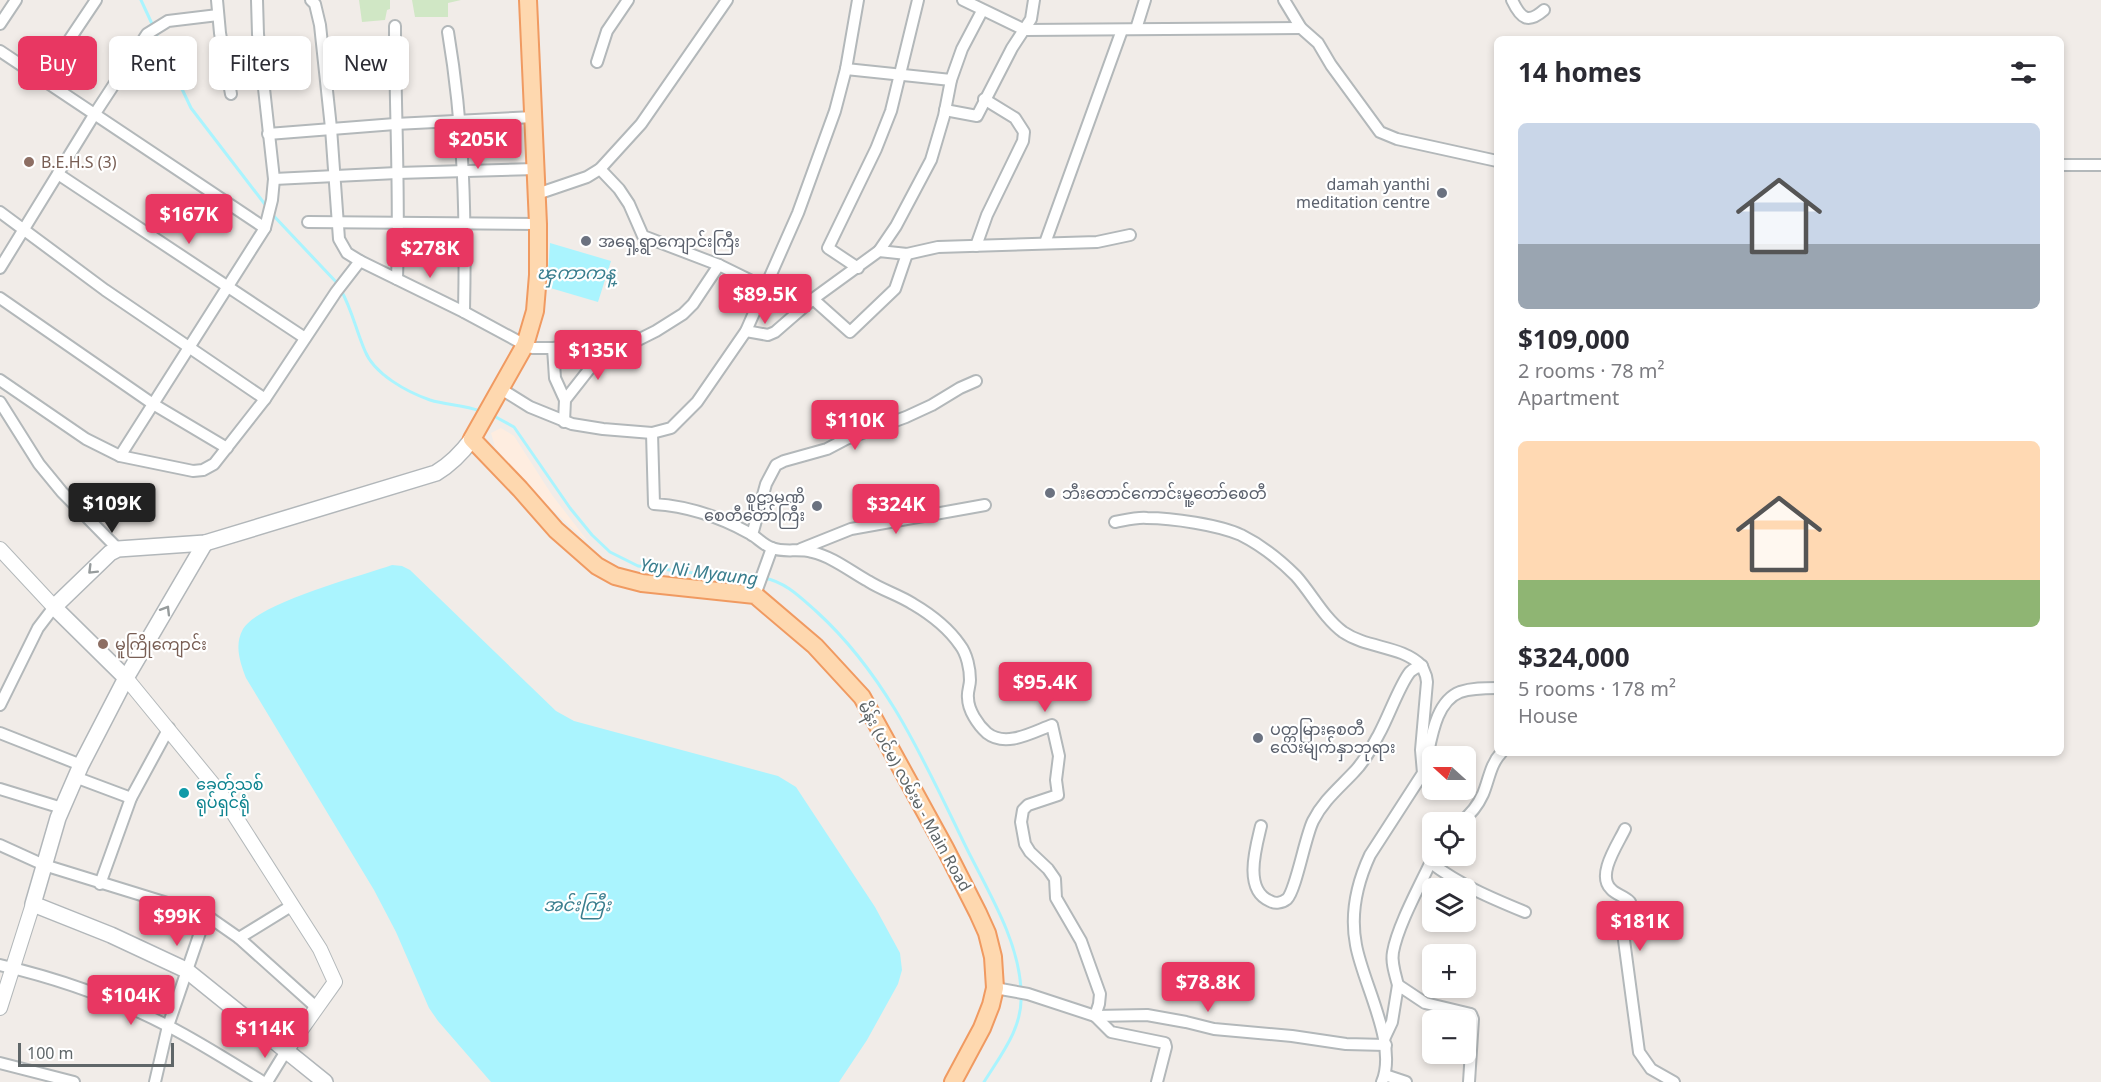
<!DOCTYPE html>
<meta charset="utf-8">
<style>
body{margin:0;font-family:"Noto Sans","Noto Sans Myanmar",sans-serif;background:#f7f7f7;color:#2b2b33;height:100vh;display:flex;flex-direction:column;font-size:22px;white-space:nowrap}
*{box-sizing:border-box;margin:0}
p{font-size:20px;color:#7c7c81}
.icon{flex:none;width:33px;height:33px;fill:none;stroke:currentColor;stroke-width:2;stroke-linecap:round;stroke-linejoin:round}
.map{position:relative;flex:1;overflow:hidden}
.sheet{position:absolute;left:1494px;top:36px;width:570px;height:720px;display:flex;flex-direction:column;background:#fff;border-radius:9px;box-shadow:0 3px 9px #0003}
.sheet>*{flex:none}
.banner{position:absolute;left:18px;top:36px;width:570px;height:54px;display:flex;gap:12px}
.needle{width:39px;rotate:291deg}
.fabs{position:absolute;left:1422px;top:746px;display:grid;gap:12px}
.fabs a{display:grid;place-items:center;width:54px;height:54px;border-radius:9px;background:#fff;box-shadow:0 3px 9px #0003;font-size:30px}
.scale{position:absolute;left:18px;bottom:15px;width:156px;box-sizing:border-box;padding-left:6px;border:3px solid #5f6668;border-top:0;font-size:16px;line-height:21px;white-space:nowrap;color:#5f6668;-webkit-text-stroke:4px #fff;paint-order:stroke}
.price{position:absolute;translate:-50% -51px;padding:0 14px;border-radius:6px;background:#e83762;color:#fff;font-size:20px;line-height:39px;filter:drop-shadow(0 2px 3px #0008)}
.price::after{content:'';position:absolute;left:50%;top:36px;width:18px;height:14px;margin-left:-9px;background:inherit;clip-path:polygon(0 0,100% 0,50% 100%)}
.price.selected{background:#222;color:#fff}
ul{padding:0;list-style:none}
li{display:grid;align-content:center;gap:12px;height:318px;padding:0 24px}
li span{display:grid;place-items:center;height:186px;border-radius:9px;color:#555}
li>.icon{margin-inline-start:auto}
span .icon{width:108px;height:108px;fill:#fffc;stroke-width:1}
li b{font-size:26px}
h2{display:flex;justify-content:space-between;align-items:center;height:72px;padding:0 24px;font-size:26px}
.pill{padding:0 21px;border-radius:9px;background:#fff;box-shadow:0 3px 9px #0003;font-size:21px;line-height:54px}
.pill.selected{background:#e83762;color:#fff}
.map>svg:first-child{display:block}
</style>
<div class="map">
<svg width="2101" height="1082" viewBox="0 0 2101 1082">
<rect width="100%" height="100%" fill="#f1ece8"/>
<path fill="#feede0" d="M 501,428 L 514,436 L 552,495 L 590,544 L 534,493 L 495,447 L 491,433 Z"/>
<g fill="#d0e7c5">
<path d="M 359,0 L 390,0 L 390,9 L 387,10 L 385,20 L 362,22 Z"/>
<path d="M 412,0 L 461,0 L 448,3 L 448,17 L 415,17 Z"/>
</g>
<g fill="#aaf4fe">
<path d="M 550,243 L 611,261 L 598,302 L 547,287 Z"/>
<path d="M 392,565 L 402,566 L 410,570 L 556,711 L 574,721 L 778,776 L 796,787 L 875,907 L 900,953 L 902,970 L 898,984 L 867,1040 L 839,1082 L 491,1082 L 438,1021 L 429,1008 L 396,932 L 374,890 L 246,678 C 240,662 234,645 243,629 C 258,603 361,576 392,565 Z"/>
</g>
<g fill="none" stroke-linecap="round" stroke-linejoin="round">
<g stroke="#aaf4fe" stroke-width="3">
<path d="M 141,0 L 153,26"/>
<path d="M 155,32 L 191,108 L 267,207"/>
<path d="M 271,213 L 338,284"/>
<path d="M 341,290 C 352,310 356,330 365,351 C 374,374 407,392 430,400 C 446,405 464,405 480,411"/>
<path d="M 492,415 L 514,427 L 570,508 L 592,535 L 610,552 L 638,566 L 726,577 L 758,576"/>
<path d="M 764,578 C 786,582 801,598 817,612 C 887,676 924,761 965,845 C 987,890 1018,938 1021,989"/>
<path d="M 984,1082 C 1000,1056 1023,1028 1021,995"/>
</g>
<defs>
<g id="minor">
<path d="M 217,0 L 220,33 L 231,94"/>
<path d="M 257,0 L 258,34 L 274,179 L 272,200 L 265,228"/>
<path d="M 311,0 L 315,4 L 320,25 L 331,128 L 339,239 L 347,253 L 360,261"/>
<path d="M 963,0 L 1025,30 L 1301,28"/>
<path d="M 1284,0 L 1301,28 L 1318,43 L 1331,65 L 1380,132 L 1397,139 L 1497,161"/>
<path d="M 1512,0 C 1521,19 1528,24 1544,10"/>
<path d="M 0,24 L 16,0"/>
<path d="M 395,26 C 395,110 400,195 397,279"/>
<path d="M 1136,29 L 1145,0"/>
<path d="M 448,32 C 464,127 466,215 464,312"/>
<path d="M 0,51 L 265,228 L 120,456"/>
<path d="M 597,62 L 607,31 L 628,0"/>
<path d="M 846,69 L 951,80"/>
<path d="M 43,79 L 96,0"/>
<path d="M 945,110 L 977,116 L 1012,48 L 1031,19 L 1034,0"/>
<path d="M 268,134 L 395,124 L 534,117"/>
<path d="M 2061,165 L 2101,165"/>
<path d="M 600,169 L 619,189 L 629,204 L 643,236 L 719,265"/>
<path d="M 58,174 L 305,338"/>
<path d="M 274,179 L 397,173 L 536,169"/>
<path d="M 537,194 L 587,177 L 600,169 L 641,124 L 727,0"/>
<path d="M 0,212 L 105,290 L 265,399"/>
<path d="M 308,222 L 538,224"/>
<path d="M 1045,243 L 1122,30"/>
<path d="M 976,246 L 987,215 L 1023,141 L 1024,132 L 1015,118 L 984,99"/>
<path d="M 879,251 L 896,226 L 931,160 L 944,116 L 951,80 L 962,49 L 982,11"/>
<path d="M 0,268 L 94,115 L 147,34 L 168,21 L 218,15"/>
<path d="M 858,268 L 828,248 L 876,149 L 891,111 L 918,0"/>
<path d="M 0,298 L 153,404 L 227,448"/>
<path d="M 813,299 L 850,332 L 895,289 L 907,254"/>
<path d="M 746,331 L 768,335 L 775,332 L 813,299 L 879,251 L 907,254 L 938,247 L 1097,242 L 1130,235"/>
<path d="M 553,348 L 555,378 L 565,400 L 564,422"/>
<path d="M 0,380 L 86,439 L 120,456 L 193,471 L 203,470 L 214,464 L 265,399 L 336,292 L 360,261 L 464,312 L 525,345 L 532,348 L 553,348 L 595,343 L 612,345 L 622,344 L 638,340 L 656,331 L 683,314 L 693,304 L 719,265 L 766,288"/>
<path d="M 501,389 L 530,407 L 572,424 L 603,429 L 652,433 L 671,428 L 697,402 L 746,331 L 798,213 L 835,111 L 846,69 L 858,0"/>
<path d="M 565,400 L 609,344"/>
<path d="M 0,402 L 39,464 L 62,492 L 118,549"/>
<path d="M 652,433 L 654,504 C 687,506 720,517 749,533 C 757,537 763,545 772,548 C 784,553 799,548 812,552 C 833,557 850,571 868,581 C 882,590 899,595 913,604 C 930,614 949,629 960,645 C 967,654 970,669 970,680 C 970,686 967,692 968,698 C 968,710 978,725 987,733 C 1006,748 1033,732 1052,725 L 1059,756 L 1056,780 L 1058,795 L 1028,805 L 1023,810 L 1021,822 L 1025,844 L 1030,852 L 1048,869 L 1055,879 L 1056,898 L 1081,941 L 1100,994 L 1099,1004 L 1095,1016 L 1111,1032 L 1165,1043 L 1166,1047 L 1157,1082"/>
<path d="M 1115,522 C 1126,520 1137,517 1147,518 C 1172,518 1219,525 1241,535 C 1261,545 1281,561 1296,576 C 1312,594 1324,618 1343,632 C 1368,649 1401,645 1422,666"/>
<path d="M 752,535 L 766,484 L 776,465 L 784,461 L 827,449 L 846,439 L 906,417 L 932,405 L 960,388 L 976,381"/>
<path d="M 801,549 L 851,529 L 985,505"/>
<path d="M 755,595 L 772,548"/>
<path d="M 0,705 L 38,628 L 54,607"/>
<path d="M 0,733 L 81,765"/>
<path d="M 1425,766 C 1431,743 1434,702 1460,692 C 1472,688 1484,688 1497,688"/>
<path d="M 75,777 L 131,798"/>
<path d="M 0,789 L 62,808"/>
<path d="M 1461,822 C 1470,815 1478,805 1483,794 C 1489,780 1490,765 1501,753"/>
<path d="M 1261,826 C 1256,847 1243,890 1270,901 C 1275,904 1282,903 1287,899 C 1296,890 1305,837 1313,821 C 1323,801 1339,788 1354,772 C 1365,761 1372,747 1379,734 C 1388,718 1400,684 1410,672 C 1414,668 1417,667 1422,666 L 1426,676 L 1427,682 L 1421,750 L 1423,773 L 1370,855 C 1357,883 1350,914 1356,945 C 1363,984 1398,1044 1382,1082"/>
<path d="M 1625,829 C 1618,844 1596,875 1611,889 C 1616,895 1625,896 1630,902 L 1624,940 L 1639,1052 L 1651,1069 L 1674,1082"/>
<path d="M 0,845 L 44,865 L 206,915 L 168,1026 L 155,1082"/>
<path d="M 1431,863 C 1460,885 1491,898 1525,912"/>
<path d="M 100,884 L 131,798 L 169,728"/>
<path d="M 206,915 L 239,938 L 291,906"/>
<path d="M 239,938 L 317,1008"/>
<path d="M 0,965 C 57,978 116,999 168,1026 C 201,1043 232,1063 263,1082"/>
<path d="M 1398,985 C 1395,974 1391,962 1393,952 C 1398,924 1422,882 1434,855"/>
<path d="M 995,988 L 1028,994 L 1095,1016 L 1147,1015 L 1186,1022 L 1214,1029 L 1292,1036 L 1346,1044 L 1386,1045"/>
<path d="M 1384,1039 L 1392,1022 L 1398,985 L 1425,1003 L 1471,1014 L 1473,1019 L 1469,1082"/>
<path d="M 0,1063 L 74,1082"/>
<path d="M 1385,1075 L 1406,1082"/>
<path d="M 267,1082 L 286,1051"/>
</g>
<g id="tertiary">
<path d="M 0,549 L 54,607"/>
<path d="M 126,678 L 221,794 L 320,949 L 335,982 L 286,1051"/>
<path d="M 0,1008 L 33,904"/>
</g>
<g id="secondary">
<path d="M 205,543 L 126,678 L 81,765 L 58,818 L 33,904 L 111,935 L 186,970 L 325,1082"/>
<path d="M 126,678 L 54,607 L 110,553 L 118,549 L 205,543 L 436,473 C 451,464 461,454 472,439"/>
</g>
<path id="primary" d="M 528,0 L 538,224 L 538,275 L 535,311 L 525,345 L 472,439 L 520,489 L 556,530 L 597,566 L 615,576 L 642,583 L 755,595 L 815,646 L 862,697 L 945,848 L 978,913 L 987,933 L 993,957 L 995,988 L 991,1005 L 982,1028 L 953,1082"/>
</defs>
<use href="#minor" stroke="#b3b8ba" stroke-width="14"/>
<use href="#tertiary" stroke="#b3b8ba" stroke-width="16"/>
<use href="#secondary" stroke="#b2b7ba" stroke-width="18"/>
<use href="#primary" stroke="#f09a61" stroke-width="20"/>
<use href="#minor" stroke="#fff" stroke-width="10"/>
<use href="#tertiary" stroke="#fff" stroke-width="14"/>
<use href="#secondary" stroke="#fff" stroke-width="15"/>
<use href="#primary" stroke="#fed8af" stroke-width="16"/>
</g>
<defs><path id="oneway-chevron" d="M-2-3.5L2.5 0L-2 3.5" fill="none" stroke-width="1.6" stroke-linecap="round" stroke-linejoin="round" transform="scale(1.5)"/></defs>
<g stroke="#979c9d">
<use href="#oneway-chevron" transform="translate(92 570) rotate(135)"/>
<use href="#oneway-chevron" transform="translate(166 610) rotate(-59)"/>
</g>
<g fill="#8d6e63" stroke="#fff" stroke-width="2">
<circle cx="29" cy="162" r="6"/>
<circle cx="103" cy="644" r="6"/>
</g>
<g fill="#6b7280" stroke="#fff" stroke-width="2">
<circle cx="1442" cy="193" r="6"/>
<circle cx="586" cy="241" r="6"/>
<circle cx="1050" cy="493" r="6"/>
<circle cx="817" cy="506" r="6"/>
<circle cx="1258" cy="738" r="6"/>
</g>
<circle fill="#0f9aa8" stroke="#fff" stroke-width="2" cx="184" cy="793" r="6"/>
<g text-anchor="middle" stroke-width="4.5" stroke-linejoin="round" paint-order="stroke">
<g font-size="16" fill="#785e54" stroke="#fff" text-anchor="start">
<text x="41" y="168">B.E.H.S (3)</text>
<text x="115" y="650">မူကြိုကျောင်း</text>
</g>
<g font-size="16" fill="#5b616d" stroke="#fff" text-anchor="start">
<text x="1430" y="190" text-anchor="end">damah yanthi<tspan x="1430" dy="18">meditation centre</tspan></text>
<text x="598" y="247">အရှေ့ရွာကျောင်းကြီး</text>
<text x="1062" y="499">ဘီးတောင်ကောင်းမူ့တော်စေတီ</text>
<text x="805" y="503" text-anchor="end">စူဠာမဏိ<tspan x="805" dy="18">စေတီတော်ကြီး</tspan></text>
<text x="1270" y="735">ပတ္တမြား‌စေတီ‌<tspan x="1270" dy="18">လေးမျက်နှာဘုရား</tspan></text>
</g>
<g font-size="16" fill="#0d838f" stroke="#fff" text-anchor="start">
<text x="196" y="790">ခေတ်သစ်<tspan x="196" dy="18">ရုပ်‌ရှင်ရုံ</tspan></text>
</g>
<g font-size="16" fill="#5f6668" stroke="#fff">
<text transform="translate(915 796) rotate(61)" y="6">မိန်း (ပင်မ) လမ်းမ - Main Road</text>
</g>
<g font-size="18" font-style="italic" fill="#3a7e8e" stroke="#fff">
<text x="576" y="279">ၾကာကန္</text>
<text transform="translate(699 572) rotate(7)" y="6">Yay Ni Myaung</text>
<text x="577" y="911">အင်းကြီး</text>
</g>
</g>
</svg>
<div class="fabs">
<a><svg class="needle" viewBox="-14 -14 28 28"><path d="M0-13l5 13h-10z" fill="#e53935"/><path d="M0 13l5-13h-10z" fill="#7c7c81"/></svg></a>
<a><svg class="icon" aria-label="locate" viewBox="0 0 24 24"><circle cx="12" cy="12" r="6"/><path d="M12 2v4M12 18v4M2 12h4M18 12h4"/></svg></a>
<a><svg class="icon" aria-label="layers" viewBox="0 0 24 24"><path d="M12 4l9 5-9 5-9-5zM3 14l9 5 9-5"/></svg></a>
<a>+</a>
<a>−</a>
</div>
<div class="scale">100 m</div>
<b class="price" style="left:478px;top:170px">$205K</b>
<b class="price" style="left:189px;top:245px">$167K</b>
<b class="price" style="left:430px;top:279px">$278K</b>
<b class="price" style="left:765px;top:325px">$89.5K</b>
<b class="price" style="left:598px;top:381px">$135K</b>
<b class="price" style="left:855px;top:451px">$110K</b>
<b class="price selected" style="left:112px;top:534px">$109K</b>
<b class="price" style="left:896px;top:535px">$324K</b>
<b class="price" style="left:1045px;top:713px">$95.4K</b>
<b class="price" style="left:177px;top:947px">$99K</b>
<b class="price" style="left:1640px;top:952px">$181K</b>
<b class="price" style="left:1208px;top:1013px">$78.8K</b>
<b class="price" style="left:131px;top:1026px">$104K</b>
<b class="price" style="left:265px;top:1059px">$114K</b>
<div class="banner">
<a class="pill selected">Buy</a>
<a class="pill">Rent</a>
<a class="pill">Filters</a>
<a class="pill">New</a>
</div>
<section class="sheet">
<h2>14 homes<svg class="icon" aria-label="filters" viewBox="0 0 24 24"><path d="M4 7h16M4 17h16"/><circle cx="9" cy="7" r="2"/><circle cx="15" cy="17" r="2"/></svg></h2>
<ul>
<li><span style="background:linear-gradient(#c9d6e8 65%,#9aa5b1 0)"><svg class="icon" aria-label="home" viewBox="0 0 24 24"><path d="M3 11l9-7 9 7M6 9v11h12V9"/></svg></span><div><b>$109,000</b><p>2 rooms · 78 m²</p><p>Apartment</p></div></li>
<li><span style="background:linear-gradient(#ffd9b3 75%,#8fb573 0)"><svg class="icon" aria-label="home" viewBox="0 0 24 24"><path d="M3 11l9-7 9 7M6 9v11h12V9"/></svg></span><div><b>$324,000</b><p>5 rooms · 178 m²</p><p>House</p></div></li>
</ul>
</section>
</div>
